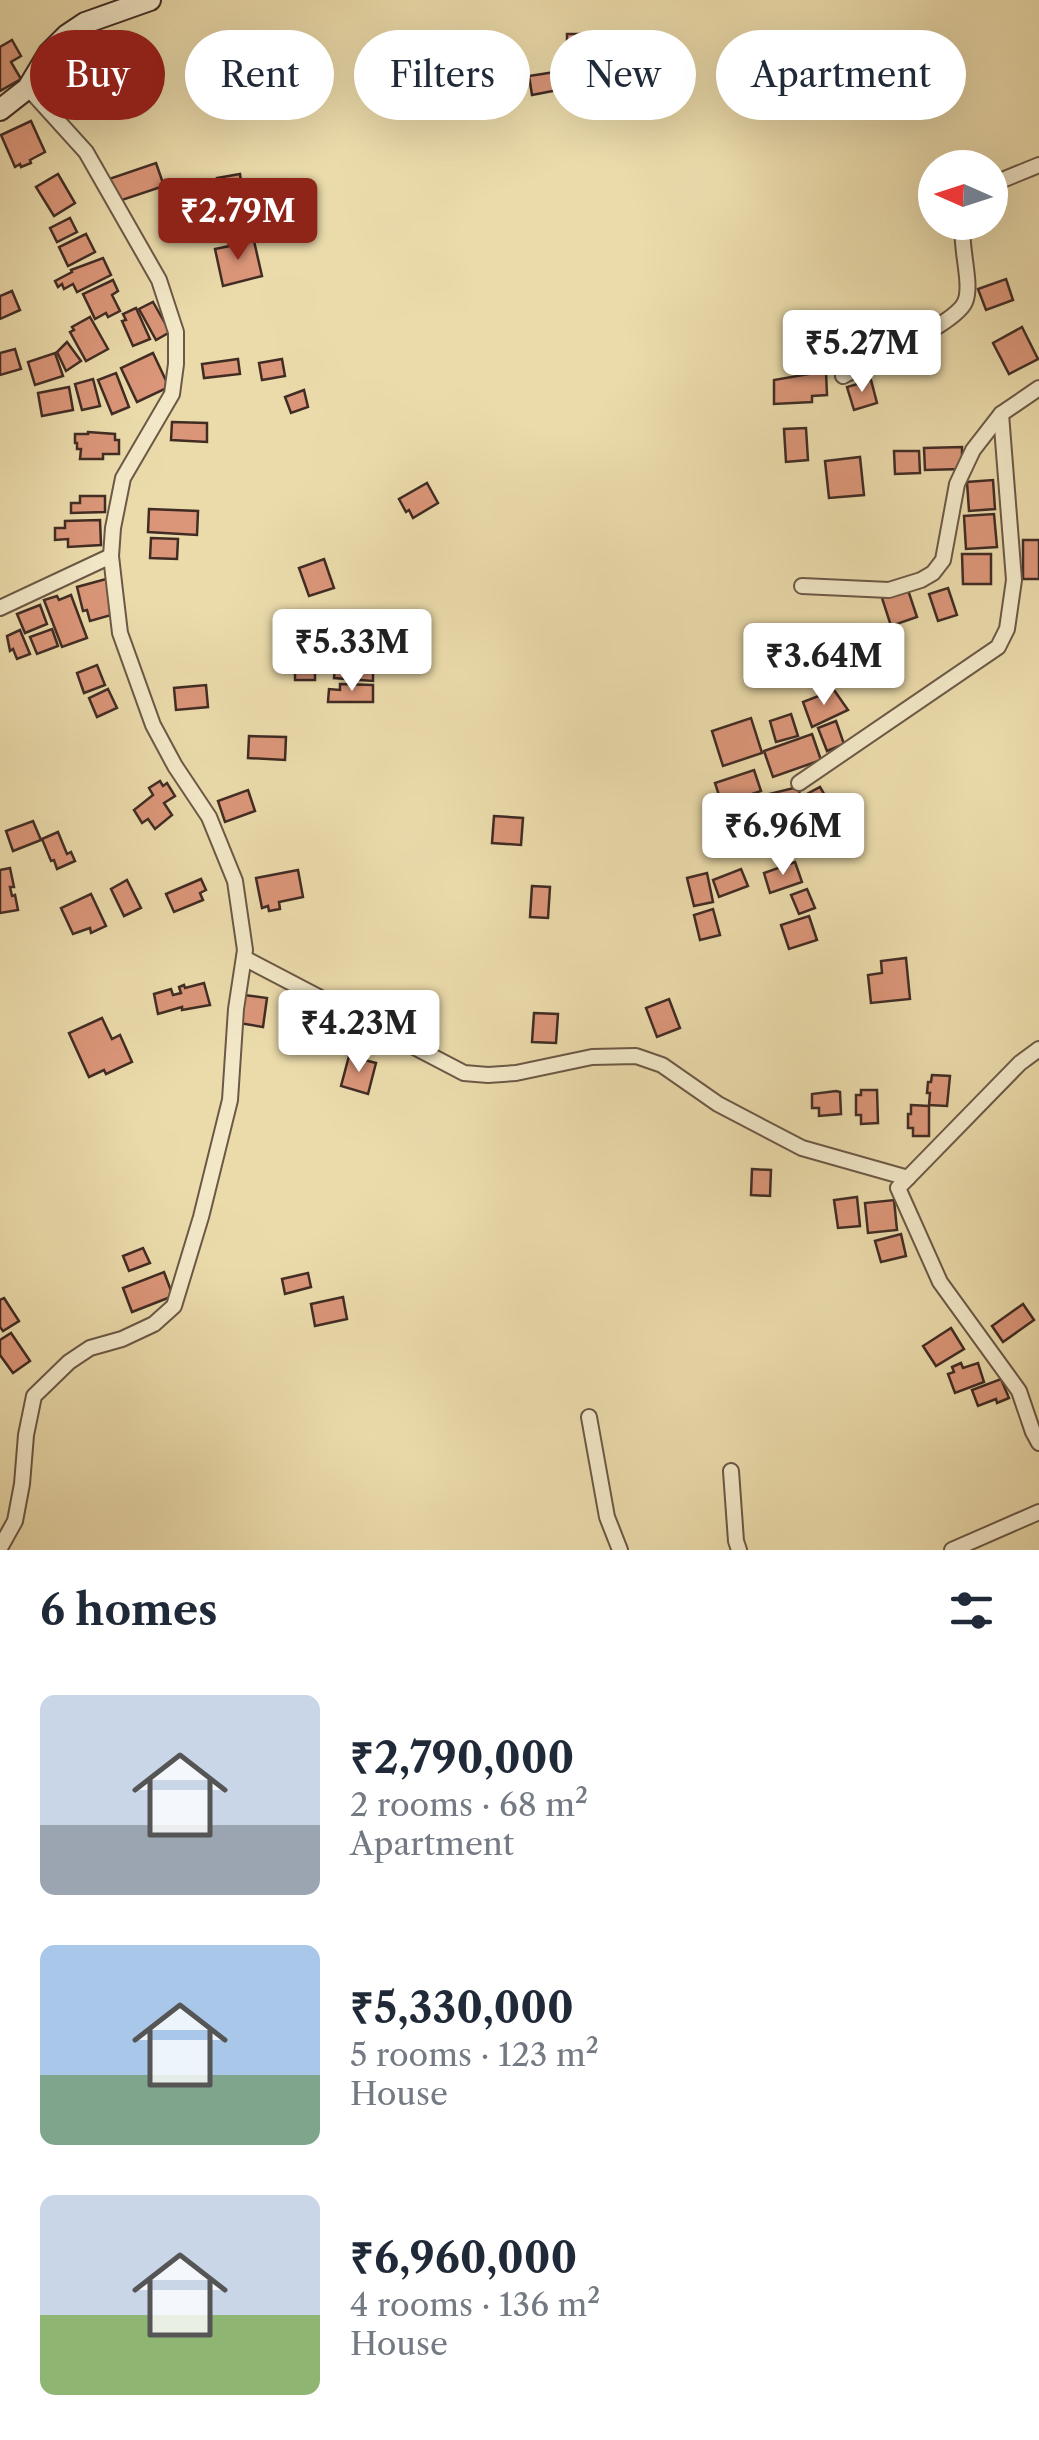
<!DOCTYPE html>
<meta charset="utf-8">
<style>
body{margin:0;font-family:"Libre Caslon Text",serif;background:#f2f2f3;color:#1f2937;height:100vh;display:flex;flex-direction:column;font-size:38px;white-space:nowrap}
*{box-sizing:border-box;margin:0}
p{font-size:32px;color:#747a83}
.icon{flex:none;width:55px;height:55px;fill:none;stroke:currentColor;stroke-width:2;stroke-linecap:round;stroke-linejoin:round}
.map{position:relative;height:1550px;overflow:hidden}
.details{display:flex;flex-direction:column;background:#fff;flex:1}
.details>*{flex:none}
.guide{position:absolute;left:30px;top:30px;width:980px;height:90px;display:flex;gap:20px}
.needle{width:65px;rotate:273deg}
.buttons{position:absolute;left:918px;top:150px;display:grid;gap:20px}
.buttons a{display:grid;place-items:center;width:90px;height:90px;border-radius:50%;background:#fff;box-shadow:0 10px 40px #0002;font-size:50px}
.price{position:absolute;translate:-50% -85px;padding:0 22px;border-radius:10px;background:#fff;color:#222;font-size:32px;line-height:65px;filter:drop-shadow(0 2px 5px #0008)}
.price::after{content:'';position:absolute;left:50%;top:60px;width:30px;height:22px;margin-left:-15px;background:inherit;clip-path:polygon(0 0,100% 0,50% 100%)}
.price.selected{background:#8f2418;color:#fff}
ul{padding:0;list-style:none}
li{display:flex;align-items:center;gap:30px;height:250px;padding:0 40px}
li span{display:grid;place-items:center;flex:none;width:280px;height:200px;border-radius:15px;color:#555}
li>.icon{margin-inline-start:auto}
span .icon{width:120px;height:120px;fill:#fffc;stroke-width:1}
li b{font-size:42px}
h2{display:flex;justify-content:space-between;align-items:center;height:120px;padding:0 40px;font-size:42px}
.tag{padding:0 35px;border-radius:45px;background:#fff;box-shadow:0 10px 40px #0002;font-size:35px;line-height:90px}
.tag.selected{background:#8f2418;color:#fff}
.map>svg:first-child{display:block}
</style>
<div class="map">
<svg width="1039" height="1550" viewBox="0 0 1039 1550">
<rect width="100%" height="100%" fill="#ebdbab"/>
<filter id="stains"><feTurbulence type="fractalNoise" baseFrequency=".002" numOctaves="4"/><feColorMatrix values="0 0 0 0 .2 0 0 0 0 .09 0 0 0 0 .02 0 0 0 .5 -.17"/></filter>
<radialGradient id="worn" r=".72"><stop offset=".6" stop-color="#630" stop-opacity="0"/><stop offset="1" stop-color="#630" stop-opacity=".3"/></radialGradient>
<g fill="#db9679" stroke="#412c24" stroke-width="2.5">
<rect x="567" y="34" width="25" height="25"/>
<path d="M 12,40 L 21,56 L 11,62 L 21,79 L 0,91 L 0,47 Z"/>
<path d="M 86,51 L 95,63 L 92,65 L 94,68 L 80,78 L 70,63 Z"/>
<path d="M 228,61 L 234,71 L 239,68 L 250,85 L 225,100 L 208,74 Z"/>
<path d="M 67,66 L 78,80 L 57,97 L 50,88 L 60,80 L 56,75 Z"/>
<path d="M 555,72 L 558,90 L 532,95 L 529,76 Z"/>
<path d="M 31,121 L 45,152 L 30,160 L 31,163 L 21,167 L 20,164 L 15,167 L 1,135 Z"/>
<path d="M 156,163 L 164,186 L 116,202 L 109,179 Z"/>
<path d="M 58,174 L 75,203 L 54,216 L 36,187 Z"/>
<path d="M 240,174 L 244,205 L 221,209 L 217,178 Z"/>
<path d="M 70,218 L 77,232 L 57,242 L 50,228 Z"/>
<path d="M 86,234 L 95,252 L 68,266 L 59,247 Z"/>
<path d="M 254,241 L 262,276 L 223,286 L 215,249 Z"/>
<path d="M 103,258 L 111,275 L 77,292 L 73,284 L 64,289 L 62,284 L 58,287 L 55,281 L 72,272 L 71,270 Z"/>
<path d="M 1006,279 L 1013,300 L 986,310 L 978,289 Z"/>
<path d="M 113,280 L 118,291 L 112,295 L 120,311 L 108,317 L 106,313 L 95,319 L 83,294 Z"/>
<path d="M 12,291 L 20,310 L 0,319 L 0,296 Z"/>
<path d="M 153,302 L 170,332 L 156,340 L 139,309 Z"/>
<path d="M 136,308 L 150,339 L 133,346 L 122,321 L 126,320 L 123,314 Z"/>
<path d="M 90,317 L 108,349 L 86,361 L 70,332 L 74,330 L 72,327 Z"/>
<path d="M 1022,327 L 1038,359 L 1009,374 L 993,343 Z"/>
<path d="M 67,342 L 81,361 L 66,371 L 57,352 Z"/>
<path d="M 15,349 L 21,369 L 0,375 L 0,353 Z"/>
<path d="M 55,353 L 63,376 L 35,385 L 28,362 Z"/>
<path d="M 153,353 L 169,387 L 137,402 L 121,368 Z"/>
<path d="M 238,359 L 240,374 L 204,378 L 202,364 Z"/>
<path d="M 282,359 L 285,376 L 262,380 L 259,363 Z"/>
<path d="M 826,371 L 827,395 L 812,396 L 812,402 L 774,404 L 774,380 Z"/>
<path d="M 116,373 L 129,407 L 112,414 L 98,380 Z"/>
<path d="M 93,379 L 100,406 L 82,410 L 75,384 Z"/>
<path d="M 871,380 L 877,403 L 854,410 L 847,387 Z"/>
<path d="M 69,387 L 73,410 L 42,416 L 38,393 Z"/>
<path d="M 304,390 L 308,407 L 291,413 L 285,397 Z"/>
<path d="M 172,422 L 207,423 L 207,442 L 171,440 Z"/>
<path d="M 806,428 L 808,460 L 786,462 L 784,429 Z"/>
<path d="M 88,432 L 115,434 L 115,440 L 119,440 L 119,454 L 103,454 L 103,459 L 80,459 L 81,449 L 77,449 L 77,443 L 75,443 L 75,434 L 88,434 Z"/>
<path d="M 962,447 L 962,469 L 925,470 L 924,448 Z"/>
<path d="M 894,451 L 919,451 L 920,473 L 895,474 Z"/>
<path d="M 860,457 L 864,495 L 829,498 L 825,461 Z"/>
<path d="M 993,480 L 995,509 L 969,511 L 967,482 Z"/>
<path d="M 427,483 L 438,503 L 413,518 L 409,510 L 406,512 L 399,499 Z"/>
<path d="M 80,496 L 105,496 L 105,512 L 71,513 L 71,503 L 80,503 Z"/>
<path d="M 149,509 L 198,511 L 197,535 L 148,532 Z"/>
<path d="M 994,514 L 997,547 L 966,549 L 964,516 Z"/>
<path d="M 100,520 L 101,545 L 68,547 L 68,539 L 55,540 L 55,528 L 65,528 L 65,521 Z"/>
<path d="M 151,538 L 178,539 L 177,559 L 150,558 Z"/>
<rect x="1023" y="540" width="16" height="39"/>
<path d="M 962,554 L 991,554 L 991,584 L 963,584 Z"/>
<path d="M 324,559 L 334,588 L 309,596 L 299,568 Z"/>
<path d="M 106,579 L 115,614 L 90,621 L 87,610 L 83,611 L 77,587 Z"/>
<path d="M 948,588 L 957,615 L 938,621 L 929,594 Z"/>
<path d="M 908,590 L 917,617 L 891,626 L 882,598 Z"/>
<path d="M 71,595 L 87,638 L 62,647 L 44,600 L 57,596 L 59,600 Z"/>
<path d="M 40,605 L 47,624 L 25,633 L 17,614 Z"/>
<path d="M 331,615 L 339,643 L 317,649 L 309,621 Z"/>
<path d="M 52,629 L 58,646 L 37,654 L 30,637 Z"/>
<path d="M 20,630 L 30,654 L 17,659 L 13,649 L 10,651 L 7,636 Z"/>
<path d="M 295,658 L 315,659 L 315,680 L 295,680 Z"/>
<path d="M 97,665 L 105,685 L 84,693 L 77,673 Z"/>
<path d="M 335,668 L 373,671 L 373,681 L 334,678 Z"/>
<path d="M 340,684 L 373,685 L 373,702 L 328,702 L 329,689 L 340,690 Z"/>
<path d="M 206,685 L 208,707 L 176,710 L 174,688 Z"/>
<path d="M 108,689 L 117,708 L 97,717 L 89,698 Z"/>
<path d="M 834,690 L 848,710 L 812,727 L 803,702 Z"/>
<path d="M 791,714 L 798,736 L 776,742 L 770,721 Z"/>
<path d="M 751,718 L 762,753 L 723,766 L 712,731 Z"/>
<path d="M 836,721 L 844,744 L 827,751 L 818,728 Z"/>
<path d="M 812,734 L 821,760 L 773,777 L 764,751 Z"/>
<path d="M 249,736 L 286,737 L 285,760 L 248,758 Z"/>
<path d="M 754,770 L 761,791 L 746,796 L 755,815 L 748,817 L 750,823 L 730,829 L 715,783 Z"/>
<path d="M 160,781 L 163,786 L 167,783 L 175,796 L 164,803 L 172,815 L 155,829 L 148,819 L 142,823 L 134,810 L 153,795 L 149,788 Z"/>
<path d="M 798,787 L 804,811 L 807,810 L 813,834 L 769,844 L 757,797 Z"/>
<path d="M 820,787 L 830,804 L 817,811 L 807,794 Z"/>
<path d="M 248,790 L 255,811 L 225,822 L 218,801 Z"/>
<path d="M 494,816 L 523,818 L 521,845 L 492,843 Z"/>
<path d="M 33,821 L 41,840 L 13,851 L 6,831 Z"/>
<path d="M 58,832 L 67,854 L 71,852 L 75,861 L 57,869 L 54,860 L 51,861 L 42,839 Z"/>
<path d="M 795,862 L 802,882 L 770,893 L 764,873 Z"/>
<path d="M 10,868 L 14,887 L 10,887 L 12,896 L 15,895 L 18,910 L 0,913 L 0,870 Z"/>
<path d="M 741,869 L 748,886 L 719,897 L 713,880 Z"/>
<path d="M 298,870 L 303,897 L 279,902 L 280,909 L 269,911 L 268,906 L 262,908 L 256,878 Z"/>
<path d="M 707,873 L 713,902 L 694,906 L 687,878 Z"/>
<path d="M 201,879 L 206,890 L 200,893 L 203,900 L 174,912 L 166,894 Z"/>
<path d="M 127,880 L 141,908 L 124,916 L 111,889 Z"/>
<path d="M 532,886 L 550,887 L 548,918 L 530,917 Z"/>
<path d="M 807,889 L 815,908 L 799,914 L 791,895 Z"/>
<path d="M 91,894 L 106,926 L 91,933 L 90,928 L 73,934 L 61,908 Z"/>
<path d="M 713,909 L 720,935 L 700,940 L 694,915 Z"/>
<path d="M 809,916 L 817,940 L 789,949 L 781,925 Z"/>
<path d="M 906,958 L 910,999 L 871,1003 L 868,975 L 882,973 L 881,961 Z"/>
<path d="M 204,983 L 210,1005 L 182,1010 L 182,1007 L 158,1014 L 154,994 L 171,989 L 173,995 L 181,993 L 179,987 L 184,985 L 185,988 Z"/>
<path d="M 244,995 L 267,998 L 263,1027 L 239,1023 Z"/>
<path d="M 669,999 L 680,1028 L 657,1037 L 646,1008 Z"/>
<path d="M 534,1013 L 558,1014 L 556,1043 L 532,1042 Z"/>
<path d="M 102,1018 L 112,1039 L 120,1035 L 132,1062 L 106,1074 L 104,1070 L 89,1077 L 69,1033 Z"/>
<path d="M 349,1056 L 376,1063 L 368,1094 L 341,1086 Z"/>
<path d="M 932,1075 L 950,1076 L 947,1106 L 929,1105 L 930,1093 L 927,1093 L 928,1082 L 931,1082 Z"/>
<path d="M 861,1090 L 877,1090 L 878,1123 L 861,1124 L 861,1115 L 856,1115 L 856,1095 L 861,1095 Z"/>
<path d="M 836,1091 L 840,1092 L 841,1114 L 819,1116 L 819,1108 L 812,1108 L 812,1094 Z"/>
<path d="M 911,1105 L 929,1106 L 929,1136 L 913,1136 L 913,1128 L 908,1128 L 908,1114 L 911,1114 Z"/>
<path d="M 752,1169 L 771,1170 L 770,1196 L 751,1195 Z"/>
<path d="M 857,1197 L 860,1226 L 838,1228 L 834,1200 Z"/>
<path d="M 894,1200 L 897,1230 L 868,1233 L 865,1203 Z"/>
<path d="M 901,1234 L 906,1256 L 881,1262 L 875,1241 Z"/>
<path d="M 143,1248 L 150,1263 L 129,1271 L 123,1256 Z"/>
<path d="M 164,1272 L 173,1296 L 132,1312 L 123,1288 Z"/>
<path d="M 308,1273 L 311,1287 L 285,1294 L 282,1279 Z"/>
<path d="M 343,1297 L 347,1319 L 315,1326 L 311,1304 Z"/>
<path d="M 4,1298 L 19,1321 L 3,1331 L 0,1327 L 0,1300 Z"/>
<path d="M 1023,1304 L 1034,1320 L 1003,1342 L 992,1326 Z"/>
<path d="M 951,1328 L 964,1349 L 936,1366 L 923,1346 Z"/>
<path d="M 11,1333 L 30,1361 L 13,1373 L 0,1355 L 0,1340 Z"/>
<path d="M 961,1363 L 963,1368 L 978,1363 L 984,1382 L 955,1393 L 948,1374 L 954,1372 L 952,1367 Z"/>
<path d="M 1001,1379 L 1009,1398 L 997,1403 L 996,1399 L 978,1406 L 972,1390 Z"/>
</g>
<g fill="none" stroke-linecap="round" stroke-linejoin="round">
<defs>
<g id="street">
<path d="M 990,185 L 1039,165"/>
<path d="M 843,376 C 867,363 956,324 965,302 C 973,284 959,245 963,222"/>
<path d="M 802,586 L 889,590 L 921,580 L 933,573 L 943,560 L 957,484 L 973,450 L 1001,414 L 1039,388"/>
<path d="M 0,608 L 111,556"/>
<path d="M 799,783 L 998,647 L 1007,629 L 1014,580 L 1001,414"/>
<path d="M 244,958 L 464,1073 L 488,1075 L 516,1073 L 592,1057 L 636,1056 L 662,1065 L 718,1104 L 802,1148 L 908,1178"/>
<path d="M 1039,1049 L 1020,1063 L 898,1188 L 940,1282 L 1019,1391 L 1033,1432 L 1039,1443"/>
<path d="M 589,1417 L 607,1517 L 620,1550"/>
<path d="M 731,1471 L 736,1541 L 739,1550"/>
<path d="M 0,1548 L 15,1521 L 22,1484 L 26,1435 L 34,1396 L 69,1362 L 90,1348 L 122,1339 L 154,1324 L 174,1306 L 201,1217 L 230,1100 L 236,1009 L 245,950 L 235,881 L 209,817 L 175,766 L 153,725 L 120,633 L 115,591 L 111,556 L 113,528 L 123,478 L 172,394 L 176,364 L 176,332 L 159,280 L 86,152 L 28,88"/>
<path d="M 952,1550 L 1039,1512"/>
</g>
<path id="secondary" d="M 0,110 L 28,88 L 49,53 L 67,35 L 85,23 L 150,0"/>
</defs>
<use href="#street" stroke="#6c5846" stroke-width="18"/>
<use href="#secondary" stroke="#412c24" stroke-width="24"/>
<use href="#street" stroke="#f2e8c8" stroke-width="14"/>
<use href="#secondary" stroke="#f2e8c8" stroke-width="20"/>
</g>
<rect width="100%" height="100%" filter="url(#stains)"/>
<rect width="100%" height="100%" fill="url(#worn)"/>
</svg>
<div class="buttons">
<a><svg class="needle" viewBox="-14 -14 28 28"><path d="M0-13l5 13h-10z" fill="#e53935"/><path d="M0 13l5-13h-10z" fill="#747a83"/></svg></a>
</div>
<b class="price selected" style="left:238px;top:263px">₹2.79M</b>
<b class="price" style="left:862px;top:395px">₹5.27M</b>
<b class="price" style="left:352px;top:694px">₹5.33M</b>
<b class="price" style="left:824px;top:708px">₹3.64M</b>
<b class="price" style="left:783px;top:878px">₹6.96M</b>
<b class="price" style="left:359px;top:1075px">₹4.23M</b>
<div class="guide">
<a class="tag selected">Buy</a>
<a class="tag">Rent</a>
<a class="tag">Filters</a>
<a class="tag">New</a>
<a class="tag">Apartment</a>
</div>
</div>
<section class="details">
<h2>6 homes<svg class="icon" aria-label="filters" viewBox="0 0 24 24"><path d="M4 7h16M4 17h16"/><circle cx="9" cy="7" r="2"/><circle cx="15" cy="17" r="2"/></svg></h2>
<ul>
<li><span style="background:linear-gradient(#c9d6e8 65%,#9aa5b1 0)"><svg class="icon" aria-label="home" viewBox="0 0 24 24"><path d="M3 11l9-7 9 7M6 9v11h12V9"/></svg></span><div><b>₹2,790,000</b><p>2 rooms · 68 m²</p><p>Apartment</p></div></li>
<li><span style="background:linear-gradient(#a9c7e8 65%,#7fa58c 0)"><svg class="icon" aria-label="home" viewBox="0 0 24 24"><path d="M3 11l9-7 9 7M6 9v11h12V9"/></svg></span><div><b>₹5,330,000</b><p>5 rooms · 123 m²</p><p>House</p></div></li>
<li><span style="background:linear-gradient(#c9d6e8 60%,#8fb573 0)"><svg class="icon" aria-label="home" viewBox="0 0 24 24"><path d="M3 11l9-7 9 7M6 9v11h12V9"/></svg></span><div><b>₹6,960,000</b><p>4 rooms · 136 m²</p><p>House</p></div></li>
</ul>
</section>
